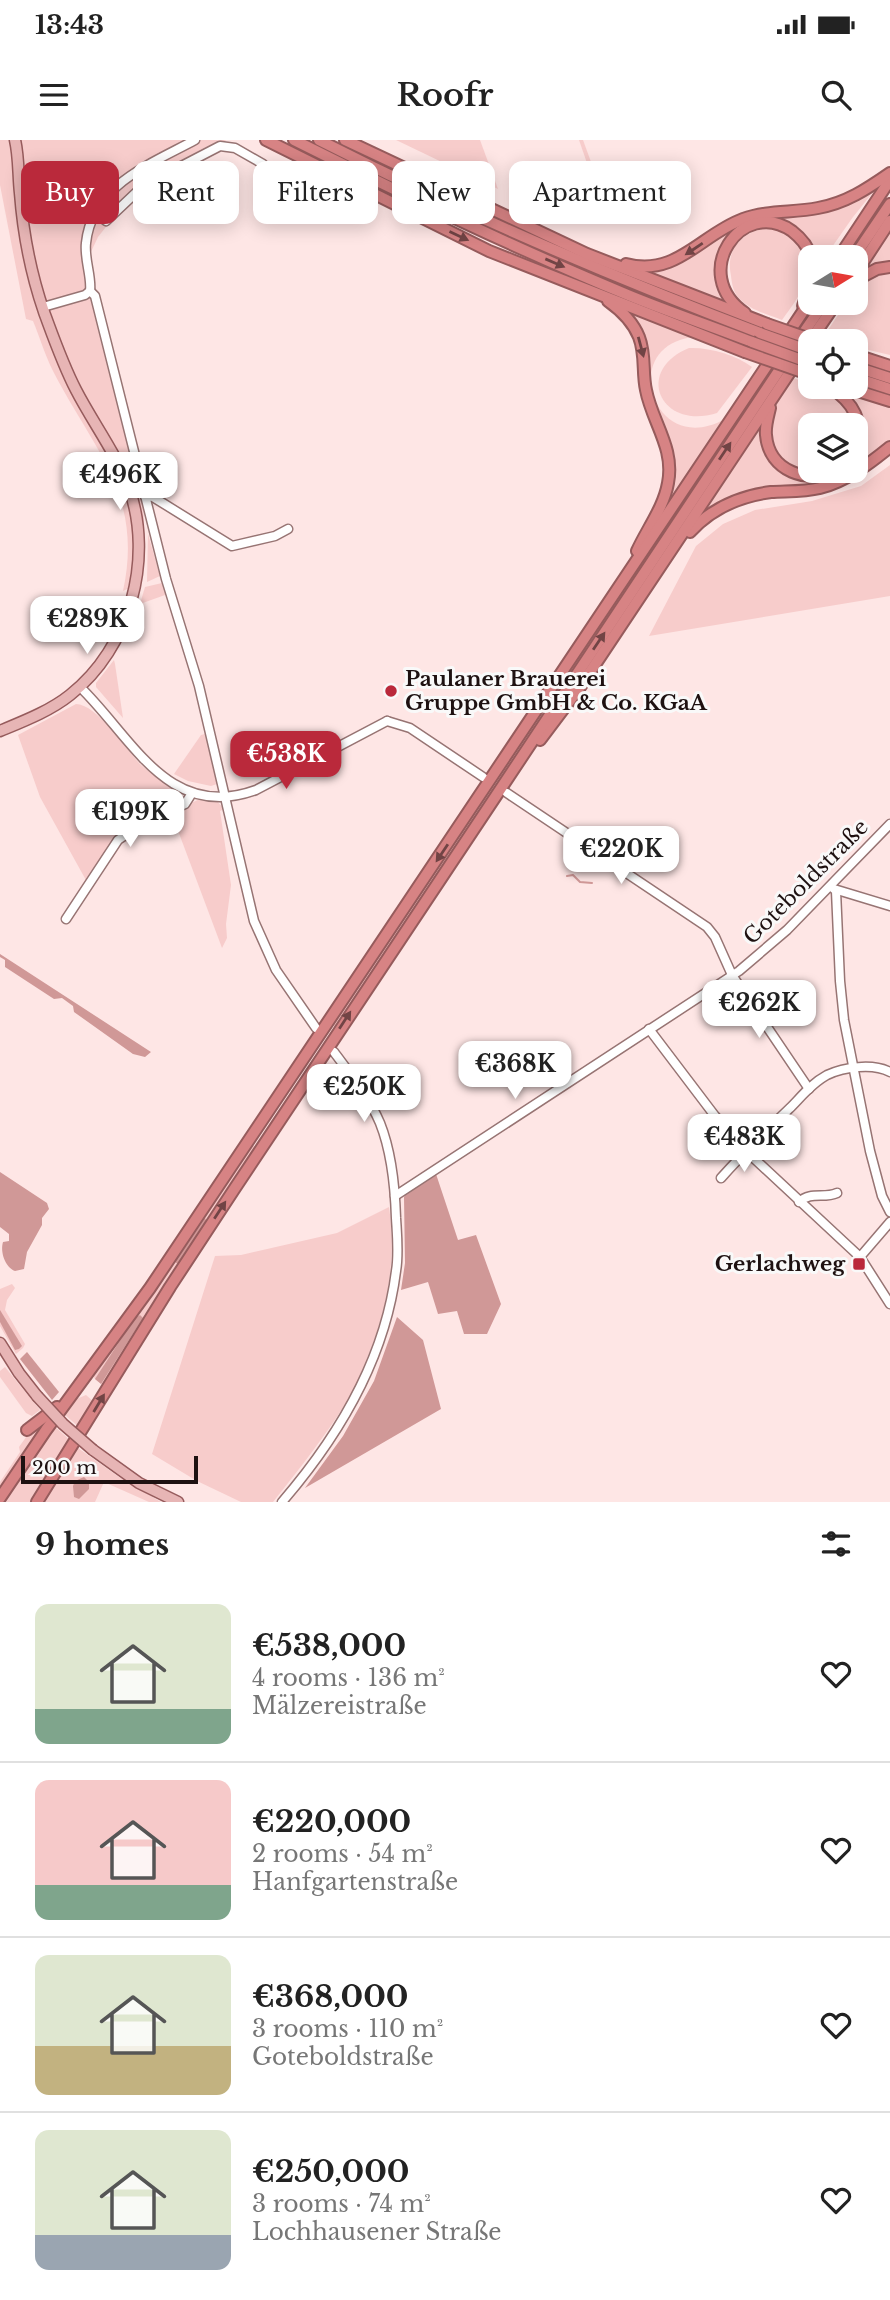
<!DOCTYPE html>
<meta charset="utf-8">
<style>
body{margin:0;font-family:"Libre Baskerville",serif;background:#f6f6f6;color:#222;height:100vh;display:flex;flex-direction:column;font-size:26px;white-space:nowrap}
*{box-sizing:border-box;margin:0}
p{font-size:23px;color:#767676}
.icon{flex:none;width:38px;height:38px;fill:none;stroke:currentColor;stroke-width:2;stroke-linecap:round;stroke-linejoin:round}
.map{position:relative;height:1362px;overflow:hidden}
.panel{display:flex;flex-direction:column;background:#fff;flex:1}
.panel>*{flex:none}
.top-card{position:absolute;left:21px;top:21px;width:849px;height:63px;display:flex;gap:14px}
.needle{width:46px;rotate:79deg}
.buttons{position:absolute;left:798px;top:105px;display:grid;gap:14px}
.buttons a{display:grid;place-items:center;width:70px;height:70px;border-radius:14px;background:#fff;box-shadow:0 4px 18px #0003;font-size:35px}
.scale{position:absolute;left:21px;bottom:18px;width:177px;box-sizing:border-box;padding-left:7px;border:4px solid #1e1111;border-top:0;font-size:19px;line-height:24px;white-space:nowrap;color:#1e1111;-webkit-text-stroke:5px #f9f9f9;paint-order:stroke}
.price{position:absolute;translate:-50% -60px;padding:0 16px;border-radius:14px;background:#fff;color:#222;font-size:23px;line-height:46px;filter:drop-shadow(0 2px 4px #0008)}
.price::after{content:'';position:absolute;left:50%;top:42px;width:21px;height:16px;margin-left:-10px;background:inherit;clip-path:polygon(0 0,100% 0,50% 100%)}
.price.current{background:#ba293b;color:#fff}
ul{padding:0;list-style:none}
li{display:flex;align-items:center;gap:21px;height:175px;padding:0 35px}
li+li{border-top:2px solid #e0e0e0}
li span{display:grid;place-items:center;flex:none;width:196px;height:140px;border-radius:14px;color:#555}
li>.icon{margin-inline-start:auto}
span .icon{width:84px;height:84px;fill:#fffc;stroke-width:1}
li b{font-size:30px}
h2{display:flex;justify-content:space-between;align-items:center;height:84px;padding:0 35px;font-size:30px}
.tag{padding:0 24px;border-radius:14px;background:#fff;box-shadow:0 4px 18px #0003;font-size:24px;line-height:63px}
.tag.current{background:#ba293b;color:#fff}
.status{display:flex;justify-content:space-between;align-items:center;height:49px;padding:0 35px;background:#fff;direction:ltr}
.status svg{height:19px;fill:currentColor}
header{display:flex;justify-content:space-between;align-items:center;height:91px;padding:0 35px;background:#fff;font-size:32px;font-weight:600}
.map>svg:first-child{display:block}
</style>
<div class="status"><b>13:43</b><svg viewBox="0 0 49 12"><path d="M0 12V9h3v3zM5 12V6h3v6zM10 12V3h3v9zM15 12V0h3v12zM26 1h20v11H26zM47 4h2v5h-2z"/></svg></div>
<header><svg class="icon" aria-label="menu" viewBox="0 0 24 24"><path d="M4 6h16M4 12h16M4 18h16"/></svg>Roofr<svg class="icon" aria-label="search" viewBox="0 0 24 24"><circle cx="10" cy="10" r="6"/><path d="M15 15l6 6"/></svg></header>
<div class="map">
<svg width="890" height="1362" viewBox="0 0 890 1362">
<rect width="100%" height="100%" fill="#fee6e5"/>
<g fill="#f7cccb">
<path d="M 0,0 L 226,0 L 214,12 L 140,53 L 109,83 L 98,97 L 90,114 L 93,161 L 143,358 L 145,410 L 142,442 L 123,451 C 144,355 93,309 53,231 C 45,215 40,198 33,181 L 26,179 L 0,45 Z"/>
<path d="M 396,0 L 480,0 L 498,49 Z"/>
<path d="M 579,0 L 583,0 L 610,74 L 605,75 Z"/>
<path d="M 873,50 L 874,51 L 853,77 L 825,117 L 816,117 C 798,43 677,90 732,167 L 643,133 L 666,128 L 680,122 L 727,91 L 752,80 L 827,71 L 859,60 Z"/>
<path d="M 770,87 C 777,89 787,91 792,95 C 795,97 796,101 799,104 C 819,131 799,157 782,180 C 767,174 749,170 738,157 C 733,151 732,144 731,136 C 725,107 743,92 770,87 Z"/>
<path d="M 890,91 L 890,123 L 866,127 Z"/>
<path d="M 882,132 L 890,132 L 890,215 L 856,207 L 856,201 L 839,201 L 824,196 L 846,163 L 856,163 L 856,150 L 864,140 Z"/>
<path d="M 620,165 L 696,197 C 617,202 651,320 725,279 L 657,379 L 670,348 L 651,257 L 648,219 Z"/>
<path d="M 689,208 C 709,207 736,215 752,227 L 717,273 C 661,291 633,231 689,208 Z"/>
<path d="M 770,229 L 773,230 L 499,642 L 496,640 Z"/>
<path d="M 793,238 L 810,243 L 810,247 C 839,247 845,262 856,285 L 810,285 L 810,331 L 830,331 L 809,335 L 778,319 C 762,279 771,272 793,238 Z"/>
<path d="M 844,251 L 890,265 L 890,303 L 856,329 C 856,297 879,280 844,251 Z"/>
<path d="M 762,281 L 762,288 C 778,316 787,352 827,339 C 837,336 843,331 853,331 L 822,343 L 796,347 L 704,375 L 702,374 Z"/>
<path d="M 890,325 L 890,456 L 649,496 L 696,406 L 723,384 L 755,370 L 812,361 L 861,346 Z"/>
<path d="M 148,394 L 160,436 L 147,442 Z"/>
<path d="M 162,443 L 167,451 L 165,455 L 140,464 L 145,447 Z"/>
<path d="M 114,520 L 115,524 L 123,578 L 96,547 L 96,543 Z"/>
<path d="M 76,564 C 96,564 125,607 139,623 C 150,635 180,649 185,660 L 123,693 L 87,742 L 40,657 L 18,595 Z"/>
<path d="M 205,594 L 217,644 L 211,646 L 188,641 L 174,634 L 201,595 Z"/>
<path d="M 492,647 L 494,650 L 336,887 L 333,885 Z"/>
<path d="M 200,659 L 217,661 L 224,669 L 220,671 L 231,745 L 226,784 L 227,798 L 222,808 L 171,672 Z"/>
<path d="M 251,1004 L 257,1008 L 104,1246 L 95,1239 L 92,1233 Z"/>
<path d="M 389,1067 C 397,1122 387,1172 365,1223 C 360,1235 356,1247 349,1258 C 327,1294 300,1328 273,1362 L 241,1362 L 197,1341 L 152,1314 L 215,1116 L 241,1115 L 337,1093 Z"/>
<path d="M 12,1144 L 15,1148 L 7,1160 L 5,1170 L 25,1204 L 23,1208 L 16,1214 L 0,1186 L 0,1149 Z"/>
<path d="M 5,1227 L 40,1270 L 32,1276 L 26,1273 L 0,1237 L 0,1231 Z"/>
<path d="M 86,1255 L 95,1263 L 80,1288 L 64,1274 L 74,1260 Z"/>
<path d="M 42,1283 L 44,1284 L 0,1350 L 0,1342 L 20,1312 L 19,1307 L 29,1293 Z"/>
<path d="M 53,1285 L 72,1302 L 33,1362 L 3,1362 Z"/>
<path d="M 78,1308 L 119,1337 L 161,1362 L 149,1362 L 104,1342 L 95,1362 L 44,1362 Z"/>
</g>
<g fill="#d09897">
<path d="M 0,814 L 151,912 L 145,917 L 133,914 L 74,872 L 73,866 L 62,858 L 54,859 L 5,827 L 5,820 L 0,817 Z"/>
<path d="M 435,1031 L 458,1100 L 476,1095 L 501,1164 L 487,1194 L 464,1194 L 457,1171 L 438,1174 L 428,1142 L 401,1150 L 405,1123 L 404,1057 L 407,1051 Z"/>
<path d="M 0,1032 L 47,1063 L 49,1069 L 42,1078 L 42,1085 L 27,1112 L 24,1129 L 15,1131 C 5,1127 0,1112 3,1102 L 9,1101 L 9,1094 L 0,1087 Z"/>
<path d="M 205,1078 L 207,1082 L 178,1124 L 175,1122 Z"/>
<path d="M 0,1170 L 22,1206 L 19,1209 L 15,1210 L 0,1182 Z"/>
<path d="M 140,1175 L 143,1178 L 101,1244 L 95,1239 L 134,1179 Z"/>
<path d="M 397,1177 L 423,1200 L 441,1269 L 305,1348 L 343,1296 L 374,1241 Z"/>
<path d="M 27,1212 L 59,1252 L 52,1260 L 20,1219 Z"/>
<path d="M 84,1337 L 89,1342 L 89,1349 L 79,1359 L 74,1357 L 73,1346 L 75,1341 Z"/>
</g>
<g fill="none" stroke-linecap="round" stroke-linejoin="round">
<path stroke="#d19998" stroke-width="2" d="M 567,736 L 573,735 L 580,742 L 592,743"/>
<defs>
<g id="minor">
<path d="M 95,72 L 106,81 L 143,46 L 220,6 L 235,8 L 263,24 L 271,35"/>
<path d="M 90,151 L 95,156 L 166,439 L 199,546 L 254,781 L 276,830 L 316,888"/>
<path d="M 90,151 C 92,137 84,119 86,103 C 92,45 151,24 195,0"/>
<path d="M 43,167 L 85,155 L 90,151"/>
<path d="M 145,356 L 153,357 L 232,406 L 275,396 L 288,389"/>
<path d="M 80,547 C 132,597 168,682 256,650 L 387,581"/>
<path d="M 387,581 L 410,588 L 483,637"/>
<path d="M 507,653 L 707,787 L 715,797 L 732,835 L 809,949"/>
<path d="M 834,749 L 890,766"/>
<path d="M 836,751 L 840,841 L 844,880 L 870,1011 L 882,1056 L 890,1072"/>
<path d="M 66,779 L 118,700 L 145,682 L 185,664 L 192,653"/>
<path d="M 649,889 L 715,976 L 745,1010 L 860,1117 L 890,1164"/>
<path d="M 721,1038 C 743,1013 766,991 790,968 C 801,957 812,943 827,935 C 844,927 873,923 890,932"/>
<path d="M 395,1056 L 739,831 L 787,790 L 890,684"/>
<path d="M 799,1062 C 811,1051 824,1059 837,1053"/>
<path d="M 860,1117 L 890,1082"/>
<path d="M 282,1362 C 339,1296 385,1219 396,1131 C 399,1114 397,1095 396,1078 C 395,1046 392,1013 380,983 C 369,957 351,935 334,912"/>
</g>
<g id="major">
<path d="M 0,591 C 24,581 50,571 70,555 C 130,508 154,419 129,348 C 116,313 93,283 76,250 C 63,225 54,199 44,172 C 31,134 23,93 20,53 C 18,35 19,17 15,0"/>
<path d="M 0,1203 L 19,1233 L 37,1256"/>
<path d="M 93,1310 L 139,1343 L 178,1362"/>
</g>
<g id="highway">
<path d="M 266,0 L 489,111 L 745,212"/>
<path d="M 294,0 C 404,55 514,108 628,155 C 669,172 711,186 752,202"/>
<path d="M 319,0 C 462,73 610,136 760,193"/>
<path d="M 345,0 L 587,114 L 767,184"/>
<path d="M 839,117 L 890,40"/>
<path d="M 854,117 L 890,64"/>
<path d="M 626,124 C 677,137 700,95 743,79 C 767,70 793,73 818,68 C 846,63 867,49 890,33"/>
<path d="M 856,133 L 890,81"/>
<path d="M 856,140 L 877,129 L 890,127"/>
<path d="M 608,161 C 622,171 633,182 639,197 C 646,215 642,232 646,250 C 652,282 675,308 668,343 C 664,367 647,389 637,411"/>
<path d="M 803,166 L 810,145"/>
<path d="M 745,173 C 688,134 742,56 792,91 C 801,98 808,106 811,117"/>
<path d="M 798,201 L 824,163"/>
<path d="M 810,201 L 836,163"/>
<path d="M 856,215 L 890,226"/>
<path d="M 856,227 L 890,238"/>
<path d="M 856,238 L 890,249"/>
<path d="M 830,247 C 854,263 864,281 856,310"/>
<path d="M 845,247 L 890,261"/>
<path d="M 770,268 C 768,277 765,286 766,295 C 769,332 808,344 837,331"/>
<path d="M 690,392 C 711,369 740,356 771,352 C 787,351 804,352 820,348 C 847,341 869,324 890,307"/>
<path d="M 540,600 L 580,547 L 804,211"/>
<path d="M 27,1290 L 57,1267"/>
<path d="M 0,1358 L 46,1290 L 150,1148 L 810,161"/>
<path d="M 37,1362 L 170,1147 L 233,1051 L 786,220"/>
</g>
</defs>
<use href="#minor" stroke="#977473" stroke-width="11"/>
<use href="#major" stroke="#965b5c" stroke-width="13"/>
<use href="#highway" stroke="#965b5c" stroke-width="14"/>
<use href="#minor" stroke="#fff" stroke-width="8"/>
<use href="#major" stroke="#e7b5b5" stroke-width="10"/>
<use href="#highway" stroke="#d78384" stroke-width="10"/>
<defs>
<path id="major-bridge" d="M 37,1256 L 63,1284 L 93,1310"/>
<g id="highway-bridge">
<path d="M 767,184 L 816,201"/>
<path d="M 760,193 L 810,211"/>
<path d="M 752,202 L 810,223"/>
<path d="M 745,212 L 808,234"/>
</g>
</defs>
<use href="#major-bridge" stroke="#965b5c" stroke-width="13" stroke-linecap="butt"/>
<use href="#highway-bridge" stroke="#965b5c" stroke-width="14" stroke-linecap="butt"/>
<use href="#major-bridge" stroke="#e7b5b5" stroke-width="10"/>
<use href="#highway-bridge" stroke="#d78384" stroke-width="10"/>
</g>
<defs><path id="oneway-solid" d="M-6-.8H1V-3.2L6.5 0L1 3.2V.8H-6Z" transform="scale(1.75)"/></defs>
<g fill="#714445">
<use href="#oneway-solid" transform="translate(459 96) rotate(25)"/>
<use href="#oneway-solid" transform="translate(694 109) rotate(146)"/>
<use href="#oneway-solid" transform="translate(555 123) rotate(23)"/>
<use href="#oneway-solid" transform="translate(641 207) rotate(75)"/>
<use href="#oneway-solid" transform="translate(725 311) rotate(-56)"/>
<use href="#oneway-solid" transform="translate(599 501) rotate(-56)"/>
<use href="#oneway-solid" transform="translate(442 713) rotate(124)"/>
<use href="#oneway-solid" transform="translate(345 880) rotate(-57)"/>
<use href="#oneway-solid" transform="translate(220 1070) rotate(-57)"/>
<use href="#oneway-solid" transform="translate(99 1263) rotate(-59)"/>
</g>
<g fill="#ba293b" stroke="#f9f9f9" stroke-width="2.5">
<circle cx="391" cy="551" r="7"/>
<rect x="852" y="1117" width="14" height="14" rx="3.5"/>
</g>
<g text-anchor="middle" stroke-width="6" stroke-linejoin="round" paint-order="stroke">
<g font-size="21" font-weight="bold" fill="#1e1111" stroke="#f9f9f9" text-anchor="start">
<text x="405" y="546">Paulaner Brauerei<tspan x="405" dy="24">Gruppe GmbH &amp; Co. KGaA</tspan></text>
<text x="845" y="1131" text-anchor="end">Gerlachweg</text>
</g>
<g font-size="21" fill="#1e1111" stroke="#f9f9f9">
<text transform="translate(806 742) rotate(-45)" y="7">Goteboldstraße</text>
</g>
</g>
</svg>
<div class="buttons">
<a><svg class="needle" viewBox="-14 -14 28 28"><path d="M0-13l5 13h-10z" fill="#e53935"/><path d="M0 13l5-13h-10z" fill="#767676"/></svg></a>
<a><svg class="icon" aria-label="locate" viewBox="0 0 24 24"><circle cx="12" cy="12" r="6"/><path d="M12 2v4M12 18v4M2 12h4M18 12h4"/></svg></a>
<a><svg class="icon" aria-label="layers" viewBox="0 0 24 24"><path d="M12 4l9 5-9 5-9-5zM3 14l9 5 9-5"/></svg></a>
</div>
<div class="scale">200 m</div>
<b class="price" style="left:120px;top:372px">€496K</b>
<b class="price" style="left:87px;top:516px">€289K</b>
<b class="price current" style="left:286px;top:651px">€538K</b>
<b class="price" style="left:130px;top:709px">€199K</b>
<b class="price" style="left:621px;top:746px">€220K</b>
<b class="price" style="left:759px;top:900px">€262K</b>
<b class="price" style="left:515px;top:961px">€368K</b>
<b class="price" style="left:364px;top:984px">€250K</b>
<b class="price" style="left:744px;top:1034px">€483K</b>
<div class="top-card">
<a class="tag current">Buy</a>
<a class="tag">Rent</a>
<a class="tag">Filters</a>
<a class="tag">New</a>
<a class="tag">Apartment</a>
</div>
</div>
<section class="panel">
<h2>9 homes<svg class="icon" aria-label="filters" viewBox="0 0 24 24"><path d="M4 7h16M4 17h16"/><circle cx="9" cy="7" r="2"/><circle cx="15" cy="17" r="2"/></svg></h2>
<ul>
<li><span style="background:linear-gradient(#dfe7d0 75%,#7fa58c 0)"><svg class="icon" aria-label="home" viewBox="0 0 24 24"><path d="M3 11l9-7 9 7M6 9v11h12V9"/></svg></span><div><b>€538,000</b><p>4 rooms · 136 m²</p><p>Mälzereistraße</p></div><svg class="icon" aria-label="heart" viewBox="0 0 24 24"><path d="M12 20l-8-8c-3-5 5-10 8-4 3-6 11-1 8 4z"/></svg></li>
<li><span style="background:linear-gradient(#f6c9c9 75%,#7fa58c 0)"><svg class="icon" aria-label="home" viewBox="0 0 24 24"><path d="M3 11l9-7 9 7M6 9v11h12V9"/></svg></span><div><b>€220,000</b><p>2 rooms · 54 m²</p><p>Hanfgartenstraße</p></div><svg class="icon" aria-label="heart" viewBox="0 0 24 24"><path d="M12 20l-8-8c-3-5 5-10 8-4 3-6 11-1 8 4z"/></svg></li>
<li><span style="background:linear-gradient(#dfe7d0 65%,#c2b280 0)"><svg class="icon" aria-label="home" viewBox="0 0 24 24"><path d="M3 11l9-7 9 7M6 9v11h12V9"/></svg></span><div><b>€368,000</b><p>3 rooms · 110 m²</p><p>Goteboldstraße</p></div><svg class="icon" aria-label="heart" viewBox="0 0 24 24"><path d="M12 20l-8-8c-3-5 5-10 8-4 3-6 11-1 8 4z"/></svg></li>
<li><span style="background:linear-gradient(#dfe7d0 75%,#9aa5b1 0)"><svg class="icon" aria-label="home" viewBox="0 0 24 24"><path d="M3 11l9-7 9 7M6 9v11h12V9"/></svg></span><div><b>€250,000</b><p>3 rooms · 74 m²</p><p>Lochhausener Straße</p></div><svg class="icon" aria-label="heart" viewBox="0 0 24 24"><path d="M12 20l-8-8c-3-5 5-10 8-4 3-6 11-1 8 4z"/></svg></li>
</ul>
</section>
